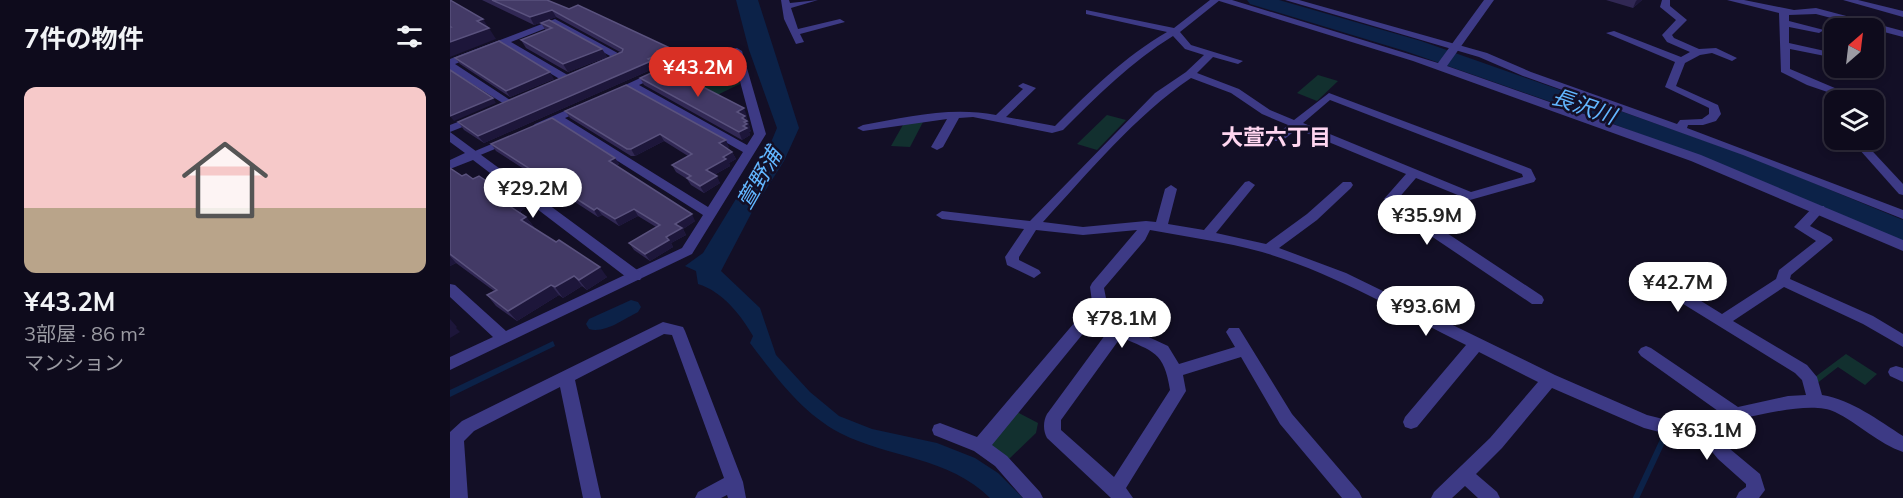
<!DOCTYPE html>
<html lang="ja">
<meta charset="utf-8">
<style>
body{margin:0;font-family:Mulish,"Noto Sans JP",sans-serif;background:#171425;color:#f1f3f6;height:100vh;display:flex;flex-direction:column;font-size:22px;white-space:nowrap}
*{box-sizing:border-box;margin:0}
p{font-size:20px;color:#9b9ba3}
.icon{flex:none;width:33px;height:33px;fill:none;stroke:currentColor;stroke-width:2;stroke-linecap:round;stroke-linejoin:round}
.map{position:relative;flex:1;overflow:hidden}
.details{display:flex;flex-direction:column;background:#0e0b1c;width:450px}
.details>*{flex:none}
.needle{width:39px;rotate:28deg}
.fabs{position:absolute;left:1374px;top:18px;display:grid;gap:12px}
.fabs a{display:grid;place-items:center;width:60px;height:60px;border-radius:12px;background:#0e0b1c;box-shadow:0 3px 9px #0003,0 0 0 2px #2e2b3b;font-size:30px}
.price{position:absolute;translate:-50% -51px;padding:0 14px;border-radius:21px;background:#fff;color:#222;font-size:20px;line-height:39px;filter:drop-shadow(0 2px 3px #0008)}
.price::after{content:'';position:absolute;left:50%;top:36px;width:18px;height:14px;margin-left:-9px;background:inherit;clip-path:polygon(0 0,100% 0,50% 100%)}
.price.on{background:#d93025;color:#fff}
ul{padding:0;list-style:none}
li{display:grid;align-content:center;gap:12px;height:318px;padding:0 24px}
li+li{border-top:2px solid #2e2b3b}
li span{display:grid;place-items:center;height:186px;border-radius:12px;color:#555}
li>.icon{margin-inline-start:auto}
span .icon{width:108px;height:108px;fill:#fffc;stroke-width:1}
li b{font-size:26px}
h2{display:flex;justify-content:space-between;align-items:center;height:72px;padding:0 24px;font-size:26px}
main{display:flex;flex:1;min-height:0}
.map>svg:first-child{display:block}
</style>
<main>
<section class="details">
<h2>7件の物件<svg class="icon" aria-label="filters" viewBox="0 0 24 24"><path d="M4 7h16M4 17h16"/><circle cx="9" cy="7" r="2"/><circle cx="15" cy="17" r="2"/></svg></h2>
<ul>
<li><span style="background:linear-gradient(#f6c9c9 65%,#b9a48a 0)"><svg class="icon" aria-label="home" viewBox="0 0 24 24"><path d="M3 11l9-7 9 7M6 9v11h12V9"/></svg></span><div><b>¥43.2M</b><p>3部屋 · 86 m²</p><p>マンション</p></div></li>
</ul>
</section>
<div class="map">
<svg width="1453" height="498" viewBox="0 0 1453 498">
<rect width="100%" height="100%" fill="#130f26"/>
<g fill="#12302f">
<path d="M 283,66 L 286,66 L 290,84 L 265,96 L 245,85 Z"/>
<path d="M 868,75 L 888,81 L 867,101 L 847,93 Z"/>
<path d="M 657,115 L 676,120 L 647,150 L 627,144 Z"/>
<path d="M 473,122 L 460,147 L 441,146 L 454,123 Z"/>
<path d="M 1396,354 L 1427,374 L 1415,385 L 1388,367 L 1366,384 L 1365,377 Z"/>
<path d="M 565,411 L 588,423 L 586,433 L 559,459 L 539,447 Z"/>
</g>
<g fill="#0c2248">
<path d="M 286,0 L 308,0 L 349,128 L 334,161 L 303,210 L 271,271 L 310,308 L 326,355 L 360,392 L 389,416 L 422,429 L 487,443 L 525,458 L 548,473 L 573,498 L 540,498 C 499,457 439,458 390,433 C 352,413 326,377 300,343 L 303,336 C 291,315 272,291 248,284 L 246,271 L 235,266 L 253,253 L 322,140 L 327,128 L 299,50 Z"/>
<path d="M 103,341 L 105,346 L 0,397 L 0,390 Z"/>
</g>
<g fill="none" stroke-linecap="round" stroke-linejoin="round">
<path stroke="#0c2248" stroke-width="6" d="M 1186,498 L 1213,440"/>
<path fill="#0c2248" fill-rule="evenodd" d="M 181,300 L 188,302 L 191,307 L 188,312 C 174,319 154,334 139,329 L 136,324 L 139,319 Z"/>
<path fill="#0c2248" fill-rule="evenodd" d="M 797,0 L 829,0 L 971,41 L 1301,157 L 1453,220 L 1453,241 L 1283,169 L 1158,122 L 955,51 L 800,4 Z"/>
<g fill="#3d3a85" fill-rule="evenodd">
<path d="M 331,0 L 339,0 L 340,3 L 368,0 L 341,8 L 348,29 L 390,19 L 395,22 L 350,34 L 354,42 L 346,44 L 334,19 Z"/>
<path d="M 760,0 L 770,0 L 730,32 L 741,45 L 793,61 L 788,64 L 763,57 L 747,73 L 789,89 L 820,110 L 844,120 L 879,93 L 1081,169 L 1086,179 L 1084,182 L 1020,200 L 966,178 L 947,200 L 1092,296 L 1094,300 L 1092,304 L 1082,304 L 938,207 L 934,199 L 956,174 L 847,129 L 832,141 L 824,141 L 824,137 L 838,125 L 812,114 L 781,93 L 741,78 C 685,116 639,172 593,222 L 633,227 L 696,221 L 706,222 L 715,189 L 721,185 L 727,189 L 718,224 L 754,230 L 795,182 L 799,181 L 805,185 L 766,233 L 816,244 L 857,214 L 893,182 L 901,182 L 903,185 L 901,188 L 867,220 L 829,248 L 896,273 L 1105,375 L 1197,415 L 1221,421 L 1268,411 L 1191,356 L 1188,352 L 1191,348 L 1196,346 L 1201,348 L 1288,407 L 1338,396 L 1356,395 L 1352,380 L 1345,373 L 1196,281 L 1194,277 L 1196,273 L 1206,273 L 1272,314 L 1326,279 L 1329,270 L 1366,241 L 1344,227 L 1364,206 L 1374,206 L 1375,209 L 1360,226 L 1381,237 L 1383,240 L 1341,275 L 1340,279 L 1423,316 L 1453,334 L 1453,347 L 1413,324 L 1334,287 L 1283,321 L 1357,365 L 1367,377 L 1372,395 C 1402,400 1428,420 1453,436 L 1453,452 C 1429,444 1408,423 1385,412 C 1358,399 1291,420 1261,426 L 1280,449 L 1310,474 L 1315,490 L 1309,498 L 1286,498 L 1289,492 L 1296,487 L 1296,484 L 1268,459 L 1244,430 L 1221,435 L 1194,428 L 1102,388 L 1052,448 L 1026,474 L 1047,492 L 1050,498 L 1028,498 L 1015,486 L 1002,498 L 981,498 L 984,492 L 1040,438 L 1088,382 L 1029,352 L 967,427 L 961,429 L 955,427 L 953,422 L 955,417 L 1016,345 C 950,312 884,273 812,252 C 776,242 738,237 700,230 L 695,240 L 654,288 L 660,319 L 718,346 L 729,364 L 785,347 L 776,332 L 779,328 L 789,328 L 842,414 L 909,492 L 912,498 L 892,498 L 830,424 L 791,357 L 733,375 L 736,391 L 676,488 L 683,498 L 661,498 L 597,438 C 593,431 593,421 597,414 L 658,331 L 648,326 L 645,319 L 542,445 L 557,456 L 590,492 L 593,498 L 573,498 L 545,466 L 524,451 L 484,435 L 482,430 L 484,425 L 490,423 L 527,437 L 642,302 L 640,287 L 642,283 L 687,230 L 633,235 L 586,230 L 569,257 L 569,260 L 589,270 L 591,273 L 584,278 L 557,265 L 555,257 L 574,229 L 492,219 L 486,215 L 492,211 L 580,221 L 705,93 L 736,72 L 754,55 L 735,49 L 723,36 C 681,62 648,95 613,130 L 602,133 L 523,117 L 509,118 L 493,147 L 487,150 L 481,147 L 497,119 L 413,131 L 407,128 L 413,125 C 457,117 501,106 546,115 L 573,89 L 568,86 L 573,83 L 586,88 L 556,117 L 605,126 C 640,91 674,57 717,32 L 636,14 L 636,10 L 724,28 ZM 880,100 L 1072,174 L 1073,177 L 1021,192 L 853,123 ZM 671,337 C 703,352 714,351 720,390 L 664,477 L 611,430 L 611,420 Z"/>
<path d="M 835,0 L 849,0 L 1037,53 L 1081,72 L 1227,124 L 1230,120 L 1252,119 L 1259,114 L 1259,108 L 1255,106 L 1215,87 L 1225,62 L 1156,33 L 1164,31 L 1231,57 L 1240,52 L 1217,42 L 1212,35 L 1226,20 L 1210,7 L 1212,0 L 1220,0 L 1220,6 L 1237,20 L 1222,35 L 1224,38 L 1249,49 L 1266,48 L 1287,58 L 1282,61 L 1262,53 L 1250,55 L 1235,63 L 1226,86 L 1268,105 L 1271,114 L 1266,121 L 1253,125 L 1238,125 L 1237,128 L 1453,210 L 1453,219 L 1293,155 L 1073,76 L 1029,57 Z"/>
<path d="M 1277,0 L 1294,0 L 1344,10 L 1366,8 L 1453,31 L 1453,37 L 1366,14 L 1339,15 L 1339,21 L 1374,30 L 1369,33 L 1339,27 L 1339,43 L 1384,53 L 1380,57 L 1340,49 L 1340,69 L 1406,97 L 1404,100 L 1394,100 L 1395,98 L 1357,85 L 1331,72 L 1329,13 Z"/>
<path d="M 1393,0 L 1408,0 L 1453,11 L 1453,17 Z"/>
<path d="M 105,19 L 175,57 L 164,64 L 156,64 L 156,60 L 162,57 L 104,25 L 61,42 L 121,77 L 121,81 L 113,81 L 53,45 L 5,64 L 63,102 L 63,106 L 59,107 L 0,70 L 0,59 Z"/>
<path d="M 287,48 L 292,51 L 316,134 L 242,254 L 0,370 L 0,357 L 43,337 L 0,297 L 0,284 L 5,285 L 56,331 L 232,248 L 253,215 L 106,122 L 89,129 L 83,126 L 85,124 L 128,105 L 136,105 L 136,109 L 115,118 L 258,207 L 293,152 L 181,89 L 163,96 L 158,93 L 229,60 ZM 283,55 L 304,134 L 297,145 L 189,85 L 236,64 Z"/>
<path d="M 26,115 L 32,118 L 30,120 L 0,132 L 0,125 Z"/>
<path d="M 58,137 L 62,138 L 62,142 L 28,156 L 20,156 L 18,154 Z"/>
<path d="M 1401,140 L 1412,140 L 1453,184 L 1453,195 L 1449,194 Z"/>
<path d="M 213,322 L 233,327 L 235,331 L 293,482 L 296,498 L 278,498 L 277,495 L 271,498 L 245,498 L 248,492 L 274,478 L 222,335 L 214,334 L 125,380 L 151,498 L 133,498 L 110,387 L 24,431 L 14,441 L 18,498 L 0,498 L 0,432 L 12,421 Z"/>
<path d="M 1446,366 L 1453,368 L 1453,382 L 1440,376 L 1438,372 L 1440,368 Z"/>
</g>
<g fill="#3d3a85" fill-rule="evenodd">
<path d="M 766,0 L 782,0 L 988,63 L 1034,0 L 1044,0 L 997,66 L 1251,155 L 1453,240 L 1453,251 L 1241,161 L 963,61 Z"/>
<path d="M 0,132 L 190,272 L 193,276 L 190,280 L 180,280 L 23,160 L 0,169 L 0,160 L 15,153 L 0,142 Z"/>
</g>
</g>
<g fill="#312854">
<path d="M 32,0 L 97,0 L 222,49 L 225,56 L 204,66 L 205,68 L 34,143 L 14,130 L 8,122 L 170,52 L 106,17 L 84,25 Z"/>
<path d="M 1156,0 L 1192,0 L 1183,8 Z"/>
<path d="M 91,23 L 152,49 L 157,57 L 118,72 L 76,48 L 71,40 L 96,31 Z"/>
<path d="M 5,58 L 104,79 L 60,97 L 10,64 Z"/>
<path d="M 190,78 L 297,116 L 296,116 L 300,128 L 299,128 L 301,131 L 299,132 L 300,135 L 292,140 L 194,85 Z"/>
<path d="M 115,111 L 279,147 L 277,148 L 282,152 L 286,159 L 279,163 L 280,166 L 264,175 L 270,183 L 254,193 L 241,185 L 237,179 L 226,172 L 222,165 L 238,156 L 214,141 L 185,156 L 181,156 L 120,118 Z"/>
<path d="M 41,144 L 165,158 L 169,164 L 166,166 L 245,221 L 233,229 L 236,235 L 221,243 L 223,247 L 200,261 L 184,250 L 179,243 L 206,227 L 188,216 L 169,226 L 152,215 L 148,217 L 46,151 Z"/>
<path d="M 0,168 L 12,176 L 75,208 L 70,212 L 76,217 L 84,227 L 83,227 L 157,277 L 137,290 L 132,286 L 113,298 L 109,295 L 67,321 L 46,306 L 37,295 L 44,291 L 6,263 L 0,266 Z"/>
</g>
<g fill="#1d163a">
<path d="M 1187,0 L 1192,0 L 1183,8 L 1186,1 Z"/>
<path d="M 102,10 L 106,17 L 84,25 L 80,17 Z"/>
<path d="M 33,19 L 46,39 L 0,57 L 0,42 L 27,21 Z"/>
<path d="M 152,49 L 157,57 L 118,72 L 113,64 Z"/>
<path d="M 222,49 L 225,56 L 204,66 L 205,68 L 34,143 L 28,136 Z"/>
<path d="M 100,72 L 104,79 L 60,97 L 56,91 Z"/>
<path d="M 43,98 L 46,103 L 4,121 L 0,116 Z"/>
<path d="M 294,108 L 297,116 L 296,116 L 300,128 L 299,128 L 301,131 L 299,132 L 300,135 L 292,140 L 289,132 L 287,112 Z"/>
<path d="M 210,134 L 214,141 L 185,156 L 181,149 Z"/>
<path d="M 276,140 L 279,147 L 273,150 L 269,143 Z"/>
<path d="M 282,152 L 286,159 L 279,163 L 280,166 L 260,177 L 256,170 L 273,157 Z"/>
<path d="M 165,158 L 169,164 L 163,167 L 159,161 Z"/>
<path d="M 267,176 L 270,183 L 254,193 L 250,186 Z"/>
<path d="M 68,198 L 75,208 L 66,215 L 58,205 Z"/>
<path d="M 147,208 L 152,215 L 148,217 L 144,210 Z"/>
<path d="M 184,209 L 188,216 L 169,226 L 165,219 Z"/>
<path d="M 242,214 L 245,221 L 233,229 L 236,235 L 221,243 L 223,247 L 200,261 L 195,254 L 216,237 L 225,224 Z"/>
<path d="M 76,217 L 84,227 L 79,230 L 71,220 Z"/>
<path d="M 0,256 L 6,263 L 0,266 Z"/>
<path d="M 150,267 L 157,277 L 137,290 L 129,280 Z"/>
<path d="M 124,276 L 132,286 L 113,298 L 105,287 Z"/>
<path d="M 101,285 L 109,295 L 67,321 L 58,311 Z"/>
<path d="M 0,319 L 7,327 L 6,328 L 10,332 L 0,338 Z"/>
</g>
<g fill="#433a66" stroke="#5a527e" stroke-width="1.5">
<path d="M 0,0 L 33,19 L 27,21 L 39,28 L 0,42 L 0,27 L 1,27 L 0,26 Z"/>
<path d="M 42,0 L 97,0 L 119,9 L 128,5 L 222,49 L 198,59 L 201,61 L 28,136 L 8,122 L 172,52 L 173,49 L 102,10 L 80,17 Z"/>
<path d="M 99,20 L 152,49 L 113,64 L 71,40 L 102,28 L 91,23 Z"/>
<path d="M 49,41 L 100,72 L 56,91 L 5,58 Z"/>
<path d="M 214,67 L 294,108 L 287,112 L 295,116 L 292,118 L 297,121 L 294,122 L 297,124 L 293,126 L 297,128 L 289,132 L 190,78 Z"/>
<path d="M 0,70 L 43,98 L 0,116 Z"/>
<path d="M 176,85 L 276,140 L 269,143 L 282,152 L 273,157 L 276,159 L 256,170 L 267,176 L 250,186 L 237,178 L 241,176 L 222,165 L 242,154 L 210,134 L 181,149 L 177,149 L 115,111 Z"/>
<path d="M 102,118 L 165,158 L 159,161 L 242,214 L 225,224 L 232,228 L 216,237 L 219,240 L 195,254 L 179,243 L 210,225 L 184,209 L 165,219 L 147,208 L 144,210 L 41,144 Z"/>
<path d="M 0,168 L 12,176 L 16,174 L 23,179 L 29,176 L 53,192 L 56,190 L 68,198 L 58,205 L 76,217 L 71,220 L 106,242 L 109,240 L 150,267 L 129,280 L 124,276 L 105,287 L 101,285 L 58,311 L 37,295 L 47,290 L 0,254 Z"/>
</g>
<g text-anchor="middle" stroke-width="5" stroke-linejoin="round" paint-order="stroke">
<g font-size="22" font-style="italic" fill="#62b6ff" stroke="#130f26">
<text transform="translate(1134 106) rotate(19)" y="8">長沢川</text>
<text transform="translate(309 178) rotate(-60)" y="8">萱野浦</text>
</g>
<g font-size="22" font-weight="bold" fill="#ffd6f0" stroke="#130f26">
<text x="826" y="145">大萱六丁目</text>
</g>
</g>
</svg>
<div class="fabs">
<a><svg class="needle" viewBox="-14 -14 28 28"><path d="M0-13l5 13h-10z" fill="#e53935"/><path d="M0 13l5-13h-10z" fill="#9b9ba3"/></svg></a>
<a><svg class="icon" aria-label="layers" viewBox="0 0 24 24"><path d="M12 4l9 5-9 5-9-5zM3 14l9 5 9-5"/></svg></a>
</div>
<b class="price on" style="left:248px;top:98px">¥43.2M</b>
<b class="price" style="left:83px;top:219px">¥29.2M</b>
<b class="price" style="left:977px;top:246px">¥35.9M</b>
<b class="price" style="left:1228px;top:313px">¥42.7M</b>
<b class="price" style="left:976px;top:337px">¥93.6M</b>
<b class="price" style="left:672px;top:349px">¥78.1M</b>
<b class="price" style="left:1257px;top:461px">¥63.1M</b>
</div>
</main>
